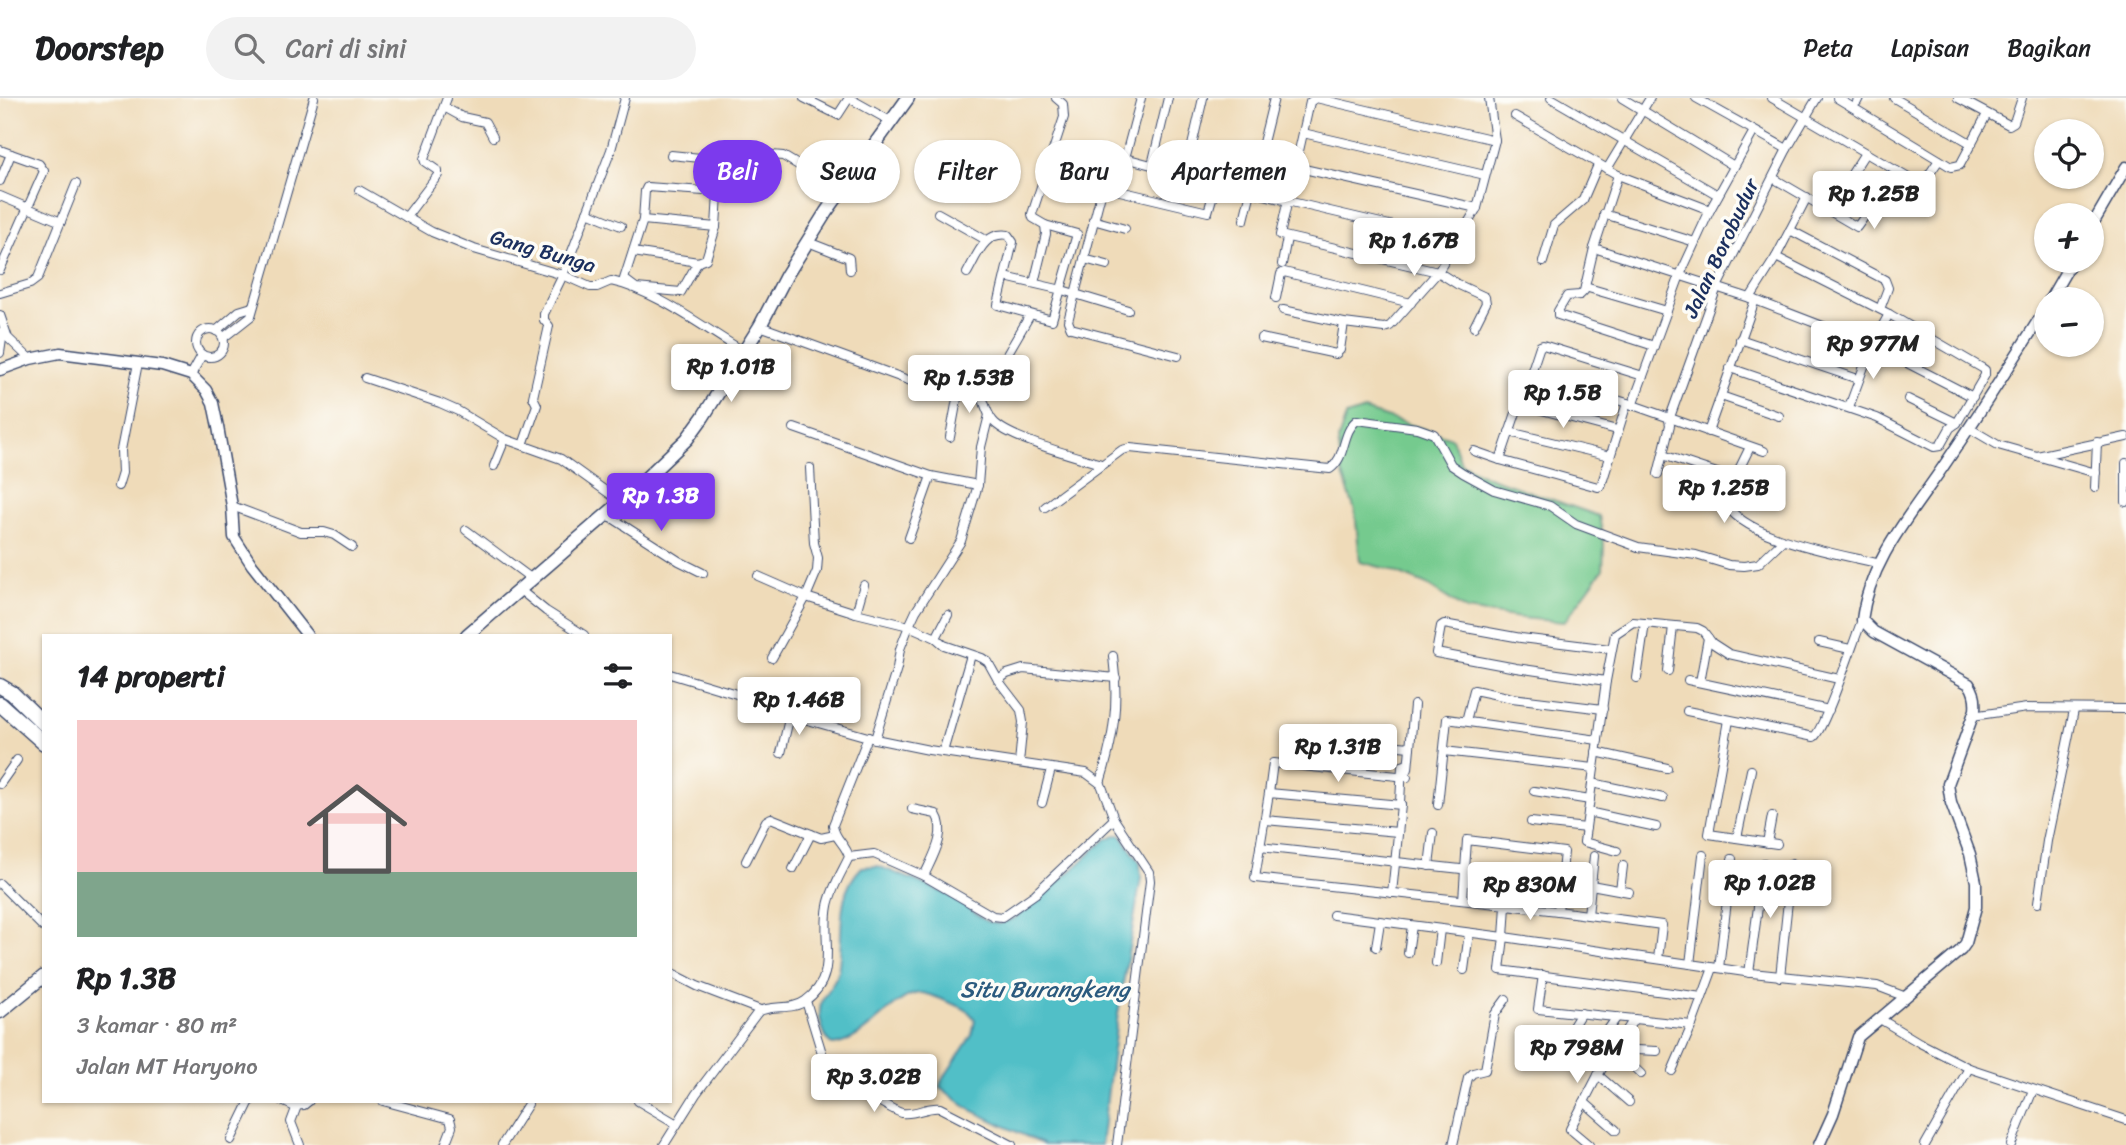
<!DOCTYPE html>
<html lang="id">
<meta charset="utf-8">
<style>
body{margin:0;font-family:Sriracha,sans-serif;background:#f2f2f2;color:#202124;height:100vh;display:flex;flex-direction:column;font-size:26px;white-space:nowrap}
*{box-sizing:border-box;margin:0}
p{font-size:23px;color:#757577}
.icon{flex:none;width:38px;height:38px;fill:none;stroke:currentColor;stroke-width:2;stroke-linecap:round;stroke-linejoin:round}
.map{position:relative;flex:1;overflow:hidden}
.details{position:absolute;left:42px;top:536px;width:630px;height:469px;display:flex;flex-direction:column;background:#fff;border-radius:0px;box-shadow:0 2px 5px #0004}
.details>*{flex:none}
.banner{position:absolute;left:693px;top:42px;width:665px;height:63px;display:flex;gap:14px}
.tools{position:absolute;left:2034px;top:21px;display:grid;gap:14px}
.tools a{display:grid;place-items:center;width:70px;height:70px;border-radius:50%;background:#fff;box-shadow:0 2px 5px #0004;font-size:35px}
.price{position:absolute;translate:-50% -60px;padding:0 16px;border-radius:7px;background:#fff;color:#222;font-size:23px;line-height:46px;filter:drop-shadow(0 2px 4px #0008)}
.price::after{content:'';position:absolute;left:50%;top:42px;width:21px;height:16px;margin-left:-10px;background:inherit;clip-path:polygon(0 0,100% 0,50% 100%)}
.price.on{background:#7c3aed;color:#fff}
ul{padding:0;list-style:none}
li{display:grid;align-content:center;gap:14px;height:371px;padding:0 35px}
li+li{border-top:2px solid #e0e0e0}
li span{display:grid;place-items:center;height:217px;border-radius:0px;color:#555}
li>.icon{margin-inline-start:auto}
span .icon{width:126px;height:126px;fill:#fffc;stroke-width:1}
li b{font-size:30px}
h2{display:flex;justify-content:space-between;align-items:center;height:84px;padding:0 35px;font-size:30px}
.chip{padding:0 24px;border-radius:32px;background:#fff;box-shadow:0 2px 5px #0004;font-size:24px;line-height:63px}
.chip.on{background:#7c3aed;color:#fff}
header{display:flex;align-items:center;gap:42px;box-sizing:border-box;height:98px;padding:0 35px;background:#fff;border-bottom:2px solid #e0e0e0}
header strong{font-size:33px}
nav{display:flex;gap:38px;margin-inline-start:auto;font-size:24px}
.search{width:490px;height:63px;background:#f2f2f2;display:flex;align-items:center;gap:18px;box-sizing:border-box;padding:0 24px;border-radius:38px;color:#757577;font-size:26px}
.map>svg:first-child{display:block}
</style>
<header>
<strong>Doorstep</strong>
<div class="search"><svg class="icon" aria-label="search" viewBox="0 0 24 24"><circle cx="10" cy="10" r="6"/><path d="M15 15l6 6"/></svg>Cari di sini</div>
<nav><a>Peta</a><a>Lapisan</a><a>Bagikan</a></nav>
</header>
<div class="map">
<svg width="2126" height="1047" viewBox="0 0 2126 1047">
<rect width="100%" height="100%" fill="#fdfcf7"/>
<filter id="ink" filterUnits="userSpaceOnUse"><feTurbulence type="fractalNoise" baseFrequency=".0143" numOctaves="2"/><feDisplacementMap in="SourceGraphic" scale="14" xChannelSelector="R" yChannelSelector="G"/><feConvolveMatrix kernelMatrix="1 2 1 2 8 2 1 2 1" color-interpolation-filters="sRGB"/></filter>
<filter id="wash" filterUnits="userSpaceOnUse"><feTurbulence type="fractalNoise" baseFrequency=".00686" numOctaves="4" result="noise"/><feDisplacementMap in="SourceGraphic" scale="28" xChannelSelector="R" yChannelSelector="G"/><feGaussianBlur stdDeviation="1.57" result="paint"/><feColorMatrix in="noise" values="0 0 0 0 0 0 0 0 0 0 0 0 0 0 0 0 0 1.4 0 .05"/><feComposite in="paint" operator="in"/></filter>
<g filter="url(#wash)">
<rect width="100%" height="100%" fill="#efdbb9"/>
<path fill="#74ca8e" stroke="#487c76" stroke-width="2" d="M 1364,312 L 1452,340 L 1461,365 L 1485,378 L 1599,418 L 1604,445 L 1603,471 L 1564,524 L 1521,520 L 1466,512 L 1427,487 L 1388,471 L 1360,464 L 1355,413 L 1342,374 L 1338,342 L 1346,318 Z"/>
<path fill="#51bfc7" stroke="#367792" stroke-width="2" d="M 1115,737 L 1121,737 L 1140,765 L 1141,780 L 1116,928 L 1101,1047 L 1044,1047 L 969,1011 L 940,989 L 941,984 L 972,937 L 975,922 C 969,911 959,908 948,904 C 940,901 931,896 922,895 C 896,893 866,945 832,947 C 825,941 819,923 820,912 C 820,898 835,888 838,873 C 845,838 833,797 862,769 L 878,768 L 921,785 L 949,797 L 986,823 L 999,826 L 1015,820 L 1072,772 L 1106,741 Z"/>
</g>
<g filter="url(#ink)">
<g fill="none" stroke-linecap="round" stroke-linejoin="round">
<defs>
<g id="minor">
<path d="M 804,0 L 838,17 L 849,0 L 892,24"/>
<path d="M 1316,0 L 1310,4 L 1280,137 L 1438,174 L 1457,186 L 1485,199 L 1486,205 L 1474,229"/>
<path d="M 1316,0 L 1495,42"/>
<path d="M 1551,0 L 1718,97"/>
<path d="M 1622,0 L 1734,68"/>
<path d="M 1696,0 L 1787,51"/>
<path d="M 1772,0 L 1917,85 L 1924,84 L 1939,62"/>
<path d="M 1837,0 L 1951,69 L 1960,67 L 1987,16"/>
<path d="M 1894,0 L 1972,46"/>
<path d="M 1958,0 L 2009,27 L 2014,24 L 2022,0"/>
<path d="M 1857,4 L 1859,0"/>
<path d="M 444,9 L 462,19 L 485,24 L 493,39"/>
<path d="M 1515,18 L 1618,77 L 1710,112"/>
<path d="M 1303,35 L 1485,77"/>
<path d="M 0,52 L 39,66 L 44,73 L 0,172"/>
<path d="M 671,57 L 720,62"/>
<path d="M 1125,60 L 1141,0"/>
<path d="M 1152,67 L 1168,0"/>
<path d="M 1295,69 L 1477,110"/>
<path d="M 1607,71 L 1650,0"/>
<path d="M 1618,77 L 1594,150 L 1584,193 L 1580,197 L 1567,198 L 1558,213 L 1558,217 L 1654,248"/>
<path d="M 1185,78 L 1203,0"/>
<path d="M 1773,80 L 1857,129 L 1897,73"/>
<path d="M 0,83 L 11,56"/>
<path d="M 1103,89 L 1208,114 L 1226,52"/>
<path d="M 359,92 L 432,134 L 474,151 L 563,177 L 590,189 L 597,189 L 611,183 C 655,192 704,230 743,253"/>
<path d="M 0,98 L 61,124"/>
<path d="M 1829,112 L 1865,55"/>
<path d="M 587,114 L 621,128"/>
<path d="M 938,115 L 986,142"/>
<path d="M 1604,116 L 1695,144"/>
<path d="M 406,119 L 438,77 L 438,73 L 425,64 L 424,61 L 447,0"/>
<path d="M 643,122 L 716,129"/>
<path d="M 1093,122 L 1125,131"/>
<path d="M 1244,122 L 1274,0"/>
<path d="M 1790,132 L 1885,182 L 1888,190 L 1880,211"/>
<path d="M 808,144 L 849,160 L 850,172"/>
<path d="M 1594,150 L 1750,200 L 1872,247 L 1973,299"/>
<path d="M 633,154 L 698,164 L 706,161 L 716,129 L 720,62 L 722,55 L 726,53 L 783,58 L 842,93"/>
<path d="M 1084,161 L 1107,167"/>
<path d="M 698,164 L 681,194 L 636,190 L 624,181 L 643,122 L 645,93 L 647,89 L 718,94"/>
<path d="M 1543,164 L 1554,127 L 1583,102 L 1598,67"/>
<path d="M 1282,166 L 1287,140"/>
<path d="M 967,175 C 977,158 984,133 1008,137 L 1013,144 L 998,207 L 1052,222 L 1077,136 L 1045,127"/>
<path d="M 1005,179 L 1062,192 L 1128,212"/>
<path d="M 1034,185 L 1046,136 L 1045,127 L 1033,120 L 1032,116 L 1064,19 L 1063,6 L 1056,0"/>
<path d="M 1585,189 L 1667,213"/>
<path d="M 0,195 L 30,186 L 38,180 L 76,86"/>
<path d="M 1276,200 L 1281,176 L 1284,174 L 1411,205"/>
<path d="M 1750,200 L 1776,159 L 1807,99"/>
<path d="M 1283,212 L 1344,225 L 1384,230 L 1390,228 L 1438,174 L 1477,110 L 1495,42 L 1489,0"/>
<path d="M 0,217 L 8,240 L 30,261"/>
<path d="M 760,228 L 919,286 L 959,290 L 977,287 L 1005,260 L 1030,217"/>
<circle cx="210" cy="245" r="14"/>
<path d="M 216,233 L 239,213 L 252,209"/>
<path d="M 0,234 L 2,241 L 0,255"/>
<path d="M 223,240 L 251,218 L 314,0"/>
<path d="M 1261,240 L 1336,256 L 1340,252 L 1344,225"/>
<path d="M 1740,241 L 1858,281"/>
<path d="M 1178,258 L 1071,230 L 1068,223 L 1110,61 L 1125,60 L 1287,103 L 1458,143"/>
<path d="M 1730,270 L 1877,320 L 1934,349 L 1940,348 L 1950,330 L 1957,325 L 1985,277 L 1985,272 L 1982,270 L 1889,216 L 1776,159"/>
<path d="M 191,277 L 202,257"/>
<path d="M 1643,278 L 1543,247 L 1540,248 L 1532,272 L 1537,277 L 1627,305 L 1764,353"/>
<path d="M 365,280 L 440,305 L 458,313 L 505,341 L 561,361 L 621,404"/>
<path d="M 977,287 C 984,298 984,312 993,323 C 1008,341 1076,358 1101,366"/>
<path d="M 1721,298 L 1779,318"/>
<path d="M 1908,301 L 1957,325"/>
<path d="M 1632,308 L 1680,177 L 1710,112 L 1754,33"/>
<path d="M 1849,309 L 1872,247 L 1889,216"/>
<path d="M 794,330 L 931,378 L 978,387"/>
<path d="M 1969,330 L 1998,347 L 2037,358 L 2126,339"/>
<path d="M 1509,334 L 1610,358"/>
<path d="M 1708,334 L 1755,202"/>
<path d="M 950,339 L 959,290"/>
<path d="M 523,347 L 537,307 L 533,299 L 549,228 L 544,222 L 544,216 L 563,177 L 611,52 L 625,0"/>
<path d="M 1750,349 L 1724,402 C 1740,441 1841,456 1880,466"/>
<path d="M 1474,353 L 1500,362 L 1598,389 L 1601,388 L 1627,305"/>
<path d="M 1663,357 L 1735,381"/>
<path d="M 2040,359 L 2096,375"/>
<path d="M 1500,362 L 1519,306 L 1617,332"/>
<path d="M 2126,365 L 2126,404"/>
<path d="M 494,368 L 505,341"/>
<path d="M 1658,376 L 1670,327 L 1669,322 L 1717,189 L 1787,51 L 1817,0"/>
<path d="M 118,388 L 122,375 L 121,352 L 138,265"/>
<path d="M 2095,390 L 2097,344"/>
<path d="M 232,408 L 301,434 L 324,434 L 334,437 L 352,449"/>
<path d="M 1045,409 L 1122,352 L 1130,350 L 1330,371 C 1347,359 1341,335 1357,322 L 1417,330 L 1434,336 L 1451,367 L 1463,375 L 1494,392 L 1550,408 L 1576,426 L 1638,449 L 1696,457 L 1729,467 L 1744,468 L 1758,466 L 1782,443"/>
<path d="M 606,416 L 679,463 L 703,475"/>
<path d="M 466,432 L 532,481"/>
<path d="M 909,440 L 931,378"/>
<path d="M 758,478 L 806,499 L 856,515 L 909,528 L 936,540 L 944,547 L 982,560 L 988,564 L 998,582 L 1021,612 L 1023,624 L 1019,665"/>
<path d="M 520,492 L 546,513 L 584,537"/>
<path d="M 856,515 L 864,487"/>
<path d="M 936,540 L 948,517"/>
<path d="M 1819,544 L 1850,551"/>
<path d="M 772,560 L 806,499 L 817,473 L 818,460 L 814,445 L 810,370"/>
<path d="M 1668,573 L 1673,528"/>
<path d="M 670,576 L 753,601 L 790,617 L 875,641 L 929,652 L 1086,675 L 1101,686 L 1114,721 L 1149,774 L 1150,783 L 1117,1047"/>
<path d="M 1637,580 L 1645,525"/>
<path d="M 998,582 L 1007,576 L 1023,571 L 1116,580"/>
<path d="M 1688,582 L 1829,612"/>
<path d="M 1606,583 L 1516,570 L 1436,555 L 1441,528 L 1444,526 L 1521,540 L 1610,551"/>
<path d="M 1700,584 L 1708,540"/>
<path d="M 1687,613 L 1814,639 C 1825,630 1854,542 1862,522"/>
<path d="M 1972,618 L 2027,610 L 2126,611"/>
<path d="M 1729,622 L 1709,736 L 1777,746"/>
<path d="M 1466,623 L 1474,592 L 1512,600 L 1603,611"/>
<path d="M 875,641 L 897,570 L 900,551 L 909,528 L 916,513 L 961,443 L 978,387 L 981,349 L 989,317"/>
<path d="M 1344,643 L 1410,649"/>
<path d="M 1444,653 L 1594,670"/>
<path d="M 943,654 L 971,557"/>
<path d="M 1596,654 L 1667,670"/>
<path d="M 781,655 L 790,617"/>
<path d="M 1408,671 L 1414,607"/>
<path d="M 1100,685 C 1114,640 1119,605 1113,558"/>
<path d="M 1592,685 L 1663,700"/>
<path d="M 0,686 L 17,662"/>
<path d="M 1534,693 L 1590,702"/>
<path d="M 1269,695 L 1273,665 L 1407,679"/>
<path d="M 1042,705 L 1051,671"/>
<path d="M 1401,707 L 1269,695 L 1255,780 L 1506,807 L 1504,839 L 1752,875 L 1877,888 L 1906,899"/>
<path d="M 1438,707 L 1447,621 L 1598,642"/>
<path d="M 912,711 L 936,716 C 948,735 932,760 924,778"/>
<path d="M 1588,714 L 1656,729"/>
<path d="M 1265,722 L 1398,734"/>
<path d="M 1531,724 L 1586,730"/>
<path d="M 1737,740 L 1751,672"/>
<path d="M 1767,745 L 1772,718"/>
<path d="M 1260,749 L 1561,782"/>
<path d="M 1617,753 L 1584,744 L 1606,583 L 1615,536 L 1633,524 L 1697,530 L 1703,533 L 1712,545 L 1729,556 L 1839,581"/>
<path d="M 849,759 L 874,756 L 924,778 L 993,818 L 1002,819 L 1035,796 L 1114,721"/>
<path d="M 746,763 L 766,723 L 771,720 L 821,740 L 835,737"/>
<path d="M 1429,768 L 1433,735"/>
<path d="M 793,771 L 811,736"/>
<path d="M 0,786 L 44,830"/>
<path d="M 1591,787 L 1629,794"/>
<path d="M 1620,792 L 1623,768"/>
<path d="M 1392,795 L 1401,707 L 1400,704 L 1402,668 L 1408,666"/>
<path d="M 1463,802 L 1467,742 L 1564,754 L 1558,813 L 1662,827 L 1658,861"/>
<path d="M 2038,805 L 2047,743 L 2074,612"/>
<path d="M 1506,807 L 1558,813"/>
<path d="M 1333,817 L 1504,839 L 1500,872 L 1702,899"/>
<path d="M 1588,817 L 1594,758"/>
<path d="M 1376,849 L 1380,824"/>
<path d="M 1408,855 L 1412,828"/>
<path d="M 1436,865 L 1440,831"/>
<path d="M 1690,866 L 1703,757"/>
<path d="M 1719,870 L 1732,761"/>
<path d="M 1464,872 L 1469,835"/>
<path d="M 670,874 L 697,888 L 760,912"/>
<path d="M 1749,875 L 1764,765"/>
<path d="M 1543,877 L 1538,911 L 1692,927"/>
<path d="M 1780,879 L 1792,765"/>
<path d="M 806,903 L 825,965 L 830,972 C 845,981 889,1012 902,1015 C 916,1017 927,1008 940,1010 L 1012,1047"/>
<path d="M 1880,921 L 1920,945 L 1969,970 L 2126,1022"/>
<path d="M 1565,941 L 1581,915"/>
<path d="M 1592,954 L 1617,919"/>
<path d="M 1672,973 L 1692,927 L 1713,870"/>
<path d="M 1641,976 L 1615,951 L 1657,953"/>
<path d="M 1598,977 L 1629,1004"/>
<path d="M 282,1003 L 293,1008 L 304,1007 L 309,1003"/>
<path d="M 383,1003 L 450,1021 L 452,1029 L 445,1047"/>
<path d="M 638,1003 L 677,1026"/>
<path d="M 1584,1004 L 1616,1032"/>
<path d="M 297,1008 L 291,1024 L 300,1047"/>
<path d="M 231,1042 L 250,1003"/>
<path d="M 502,1047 L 528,1006"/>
<path d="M 664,1047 L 696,996 L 758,914 C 772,906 792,913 805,903 C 840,878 821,843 828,808 C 831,791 842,774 849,759 C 846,746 834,741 833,727 L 868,639"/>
<path d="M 1453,1047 L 1468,980 L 1473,975 L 1485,972 L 1495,916 L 1506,901"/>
<path d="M 1589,1047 L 1570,1031 L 1598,977 L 1634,921"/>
<path d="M 1925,1047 L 1969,970"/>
<path d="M 2011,1047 L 2033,992"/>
</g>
<g id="tertiary">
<path d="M 2091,129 L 2126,69"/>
<path d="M 2050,201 L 2072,163"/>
<path d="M 0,272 L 30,261 L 60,255 L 162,268 L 191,277 L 206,292 L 213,305 L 218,329 L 232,408 L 234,439 L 252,467 L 307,537"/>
<path d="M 1819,1047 L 1833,1016 L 1858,939 L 1961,852 L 1966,845 L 1976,809 L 1976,784 L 1970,756 L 1951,705 L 1948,686 L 1975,612 C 1976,602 1975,594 1969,586 L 1874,534 L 1862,522 C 1870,460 1914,413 1947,363 C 1981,313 2014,261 2046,210"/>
</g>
<g id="secondary">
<path d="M 467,537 L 621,404 L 687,341 L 703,319 L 760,228 L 786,178 L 826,114 L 908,0"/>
<path d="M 0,914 L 44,878"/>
</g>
<g id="motorway">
<path d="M 0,588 L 12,595 L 44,626"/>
<path d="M 0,606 L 44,645"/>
</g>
</defs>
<use href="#minor" stroke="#3b496c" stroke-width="10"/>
<use href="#tertiary" stroke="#3b496c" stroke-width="13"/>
<use href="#secondary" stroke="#3b496c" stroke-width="15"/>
<use href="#motorway" stroke="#3b496c" stroke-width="17"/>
<use href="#minor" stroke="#fff" stroke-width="8"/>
<use href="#tertiary" stroke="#fff" stroke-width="10"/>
<use href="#secondary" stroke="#fff" stroke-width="12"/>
<use href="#motorway" stroke="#fff" stroke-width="14"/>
</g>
</g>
<g text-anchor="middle" stroke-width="7" stroke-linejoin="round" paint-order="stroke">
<g font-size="21" fill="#1b2f5e" stroke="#fdfcf7">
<text transform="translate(1721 150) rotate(-65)" y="7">Jalan Borobudur</text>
<text transform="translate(543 153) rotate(16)" y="7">Gang Bunga</text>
</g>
<g font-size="23" font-style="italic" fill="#2b5a7e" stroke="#fdfcf7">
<text x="1045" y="899">Situ Burangkeng</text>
</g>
</g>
</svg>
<div class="tools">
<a><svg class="icon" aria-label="locate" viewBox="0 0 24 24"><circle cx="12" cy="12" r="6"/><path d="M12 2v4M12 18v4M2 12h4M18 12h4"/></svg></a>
<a>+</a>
<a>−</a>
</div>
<b class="price" style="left:1874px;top:133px">Rp 1.25B</b>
<b class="price" style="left:1414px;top:180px">Rp 1.67B</b>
<b class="price" style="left:1873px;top:283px">Rp 977M</b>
<b class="price" style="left:731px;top:306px">Rp 1.01B</b>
<b class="price" style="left:969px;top:317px">Rp 1.53B</b>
<b class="price" style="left:1563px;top:332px">Rp 1.5B</b>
<b class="price" style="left:1724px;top:427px">Rp 1.25B</b>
<b class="price on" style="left:661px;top:435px">Rp 1.3B</b>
<b class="price" style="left:799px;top:639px">Rp 1.46B</b>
<b class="price" style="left:1338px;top:686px">Rp 1.31B</b>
<b class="price" style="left:1770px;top:822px">Rp 1.02B</b>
<b class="price" style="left:1530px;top:824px">Rp 830M</b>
<b class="price" style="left:1577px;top:987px">Rp 798M</b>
<b class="price" style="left:874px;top:1016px">Rp 3.02B</b>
<div class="banner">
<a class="chip on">Beli</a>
<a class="chip">Sewa</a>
<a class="chip">Filter</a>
<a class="chip">Baru</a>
<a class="chip">Apartemen</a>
</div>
<section class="details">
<h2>14 properti<svg class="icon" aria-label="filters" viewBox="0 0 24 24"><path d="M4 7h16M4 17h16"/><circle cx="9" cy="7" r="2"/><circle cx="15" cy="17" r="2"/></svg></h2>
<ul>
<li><span style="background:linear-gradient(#f6c9c9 70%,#7fa58c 0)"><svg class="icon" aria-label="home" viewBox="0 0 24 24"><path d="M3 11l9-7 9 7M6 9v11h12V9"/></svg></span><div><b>Rp 1.3B</b><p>3 kamar · 80 m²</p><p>Jalan MT Haryono</p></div></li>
</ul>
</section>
</div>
